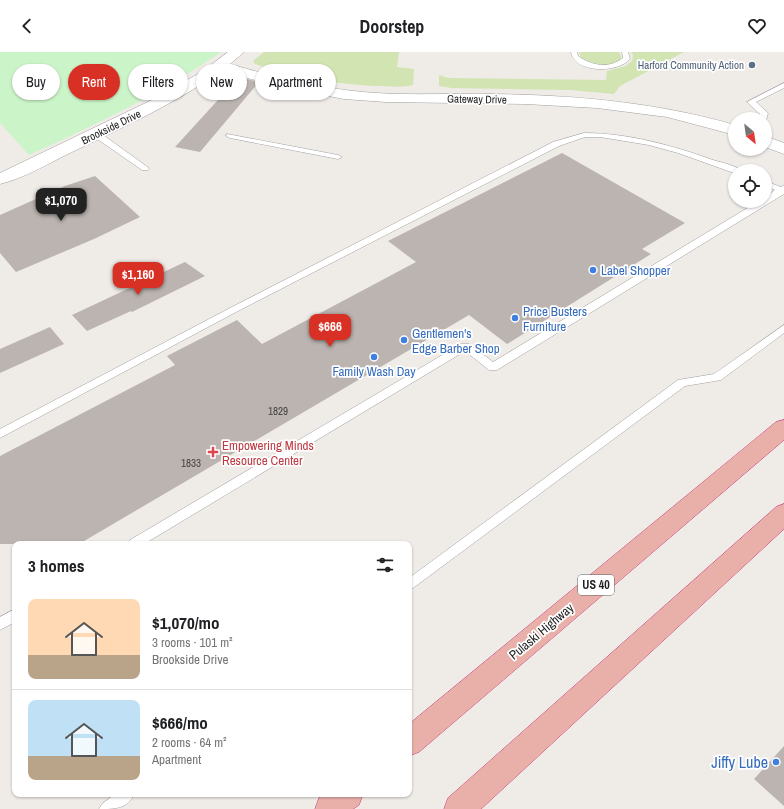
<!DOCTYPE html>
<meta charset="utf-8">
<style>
body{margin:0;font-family:"Archivo Narrow",sans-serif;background:#f2f2f2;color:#202124;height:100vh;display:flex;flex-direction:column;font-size:15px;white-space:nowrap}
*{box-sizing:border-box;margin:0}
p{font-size:13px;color:#757577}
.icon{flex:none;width:22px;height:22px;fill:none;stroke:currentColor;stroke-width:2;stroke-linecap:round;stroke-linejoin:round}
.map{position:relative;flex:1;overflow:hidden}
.drawer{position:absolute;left:12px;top:489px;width:400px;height:256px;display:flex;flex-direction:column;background:#fff;border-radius:8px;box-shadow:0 1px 3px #0004}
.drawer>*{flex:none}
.top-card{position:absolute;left:12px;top:12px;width:400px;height:36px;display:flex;gap:8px}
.needle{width:26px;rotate:151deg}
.controls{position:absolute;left:728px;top:60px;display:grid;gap:8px}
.controls a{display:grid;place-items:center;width:44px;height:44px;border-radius:50%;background:#fff;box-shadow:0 1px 3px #0004;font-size:20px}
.price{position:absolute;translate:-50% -34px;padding:0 9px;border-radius:8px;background:#d93025;color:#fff;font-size:13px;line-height:26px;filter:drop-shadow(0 1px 2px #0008)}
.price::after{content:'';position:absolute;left:50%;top:24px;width:12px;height:9px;margin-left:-6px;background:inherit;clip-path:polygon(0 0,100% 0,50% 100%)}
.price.active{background:#222;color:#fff}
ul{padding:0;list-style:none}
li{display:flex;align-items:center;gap:12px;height:100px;padding:0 16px}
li+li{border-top:1px solid #e0e0e0}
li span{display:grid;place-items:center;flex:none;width:112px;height:80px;border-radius:8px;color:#555}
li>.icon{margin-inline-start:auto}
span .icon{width:48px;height:48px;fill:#fffc;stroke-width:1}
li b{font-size:17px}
h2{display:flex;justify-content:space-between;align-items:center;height:48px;padding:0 16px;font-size:17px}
.pill{padding:0 14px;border-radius:18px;background:#fff;box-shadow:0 1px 3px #0004;font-size:14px;line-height:36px}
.pill.active{background:#d93025;color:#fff}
header{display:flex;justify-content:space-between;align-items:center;height:52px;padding:0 16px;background:#fff;font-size:18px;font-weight:700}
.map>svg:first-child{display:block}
</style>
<header><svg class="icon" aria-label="back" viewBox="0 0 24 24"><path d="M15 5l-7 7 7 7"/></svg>Doorstep<svg class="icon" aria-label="heart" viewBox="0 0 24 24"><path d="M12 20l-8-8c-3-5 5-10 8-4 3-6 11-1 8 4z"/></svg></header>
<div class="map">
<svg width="784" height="757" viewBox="0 0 784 757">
<rect width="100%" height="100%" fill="#efebe7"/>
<g fill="#d1e4b2">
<path d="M 264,0 L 399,0 L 397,15 L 414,17 L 413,33 C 401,36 388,34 376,34 C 335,32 294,25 255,12 L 253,9 Z"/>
<path d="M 579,0 L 619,0 L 621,4 L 621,7 C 609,18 593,13 581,6 Z"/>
<path d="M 631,0 L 684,0 L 620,34 L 614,42 L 570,38 L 452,36 L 439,34 L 439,23 L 448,26 L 606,28 L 607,19 L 626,14 L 632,9 L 633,3 Z"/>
</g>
<path fill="#cbf4c8" d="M 0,0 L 221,0 C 162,41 95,73 29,103 L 0,71 Z"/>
<g fill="#bcb4b0">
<path d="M 239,25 L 259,30 L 200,100 L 175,95 Z"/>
<path d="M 562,101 L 685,171 L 642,197 L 651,202 L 507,292 L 469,263 L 79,492 L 0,492 L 0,404 L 175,313 L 167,304 L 237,268 L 262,292 L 416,210 L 388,189 Z"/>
<path d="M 95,124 L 140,165 L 94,187 L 16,220 L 0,201 L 0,163 L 65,134 Z"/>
<path d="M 185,210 L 205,224 L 132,260 L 131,259 L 87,279 L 72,263 Z"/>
<path d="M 50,275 L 64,292 L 0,321 L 0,297 Z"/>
<path d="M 784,694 L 784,754 L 754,727 Z"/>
</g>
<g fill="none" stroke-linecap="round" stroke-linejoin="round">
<defs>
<g id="service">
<path d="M 571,0 L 577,0 L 578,4 C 592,14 609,17 623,6 L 622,0 L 628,0 L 630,7 C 618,21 575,22 571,0 Z"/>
<path d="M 784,31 L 784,36 L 756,50 L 768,61 L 766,69 L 765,67 L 759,67 L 760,62 L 747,50 Z"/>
<path d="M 93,80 L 99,80 L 149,116 L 148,118 L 142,118 L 93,84 Z"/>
<path d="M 584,81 C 629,81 674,94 716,109 C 723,111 735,113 741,119 L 735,119 L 734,121 L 678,101 L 649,93 L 600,85 L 585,85 L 559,94 L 238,259 L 0,386 L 0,377 L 232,255 L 553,90 Z"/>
<path d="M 227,82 L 338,103 L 342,105 L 338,107 L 230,86 L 226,84 Z"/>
<path d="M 765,129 L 781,135 L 784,133 L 784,142 L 497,318 L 489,318 L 465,299 L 144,492 L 128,492 L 130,488 L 461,292 L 469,292 L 493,310 L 759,149 L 765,149 L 765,145 L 775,138 L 765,134 Z"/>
<path d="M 784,273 L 784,281 L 721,328 L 685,334 L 409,539 L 409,526 L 678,328 L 714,322 Z"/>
<path d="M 15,557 L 15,570 L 0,578 L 0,565 Z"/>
<path d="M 115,742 L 134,742 C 128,757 114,757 99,757 L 102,752 Z"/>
</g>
<g id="minor">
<path d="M 228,0 L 244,0 L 230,12 C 274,25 318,36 363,40 C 405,44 448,41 490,42 C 573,43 655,50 735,73 L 735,83 L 667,65 L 597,56 L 526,52 L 386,50 L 344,47 L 282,35 L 221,19 C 175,52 123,75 72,100 C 49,111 25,126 0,132 L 0,121 L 156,46 L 203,19 Z"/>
<path d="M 765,84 L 784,91 L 784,102 L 765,95 Z"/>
</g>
<g id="trunk">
<path d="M 784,368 L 784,388 L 419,700 L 409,704 L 409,672 L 776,370 Z"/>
<path d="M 784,452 L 784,477 L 481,757 L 444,757 L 448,746 L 776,455 Z"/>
<path d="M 325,742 L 363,742 L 359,753 L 353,757 L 315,757 L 319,746 Z"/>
</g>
</defs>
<use href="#service" stroke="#a0a0a0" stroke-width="1"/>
<use href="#minor" stroke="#a0a0a0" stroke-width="1"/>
<use href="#trunk" stroke="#ca377c" stroke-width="1"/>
<use href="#service" fill="#fff" fill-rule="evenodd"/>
<use href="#minor" fill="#fff" fill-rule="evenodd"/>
<use href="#trunk" fill="#e9b0aa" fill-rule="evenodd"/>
</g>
<circle fill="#5c6f8a" stroke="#fff" stroke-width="1.5" cx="752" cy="13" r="4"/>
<g fill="#3f7fe0" stroke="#fff" stroke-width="1.5">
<circle cx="593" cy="218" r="4"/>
<circle cx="515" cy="266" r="4"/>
<circle cx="404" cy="288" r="4"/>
<circle cx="374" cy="305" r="4"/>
<circle cx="776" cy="710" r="4"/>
</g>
<path fill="#e0444e" stroke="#fff" stroke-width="1.5" d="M211 394h4v4h4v4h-4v4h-4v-4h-4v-4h4z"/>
<g text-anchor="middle" stroke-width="3.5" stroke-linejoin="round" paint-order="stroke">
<g font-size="11" fill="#4e5e75" stroke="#fff" text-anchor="end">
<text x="744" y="17">Harford Community Action</text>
</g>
<g font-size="11" fill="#1f1f1f" stroke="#fff">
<text transform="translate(477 47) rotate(1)" y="4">Gateway Drive</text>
<text transform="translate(111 75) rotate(-26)" y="4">Brookside Drive</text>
</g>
<g font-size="11" fill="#464443">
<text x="278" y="363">1829</text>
<text x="191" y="415">1833</text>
</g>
<rect fill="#fff" stroke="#626262" stroke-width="1" x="578" y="523" width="36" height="20" rx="3"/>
<g font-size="12" font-weight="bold" fill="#1f1f1f">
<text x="596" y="537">US 40</text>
</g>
<g font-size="13" fill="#366cbe" stroke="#fff" text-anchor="start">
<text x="601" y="223">Label Shopper</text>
<text x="523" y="264">Price Busters<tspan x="523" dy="15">Furniture</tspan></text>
<text x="412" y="286">Gentlemen's<tspan x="412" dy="15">Edge Barber Shop</tspan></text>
<text x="374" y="324" text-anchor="middle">Family Wash Day</text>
</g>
<g font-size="13" fill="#be3a42" stroke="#fff" text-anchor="start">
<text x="222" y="398">Empowering Minds<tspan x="222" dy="15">Resource Center</tspan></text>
</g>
<g font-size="13" fill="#1f1f1f" stroke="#fff">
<text transform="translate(541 579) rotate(-40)" y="5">Pulaski Highway</text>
</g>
<g font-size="16" fill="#366cbe" stroke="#fff" text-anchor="end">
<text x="768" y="716">Jiffy Lube</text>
</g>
</g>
</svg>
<div class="controls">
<a><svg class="needle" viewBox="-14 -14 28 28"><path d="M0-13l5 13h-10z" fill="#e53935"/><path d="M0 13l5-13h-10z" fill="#757577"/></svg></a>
<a><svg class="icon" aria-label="locate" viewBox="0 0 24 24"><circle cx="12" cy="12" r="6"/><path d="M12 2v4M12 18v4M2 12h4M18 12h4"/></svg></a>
</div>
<b class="price active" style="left:61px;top:170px">$1,070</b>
<b class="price" style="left:138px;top:244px">$1,160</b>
<b class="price" style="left:330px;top:296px">$666</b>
<div class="top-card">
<a class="pill">Buy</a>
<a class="pill active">Rent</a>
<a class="pill">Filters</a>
<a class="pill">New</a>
<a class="pill">Apartment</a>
</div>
<section class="drawer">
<h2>3 homes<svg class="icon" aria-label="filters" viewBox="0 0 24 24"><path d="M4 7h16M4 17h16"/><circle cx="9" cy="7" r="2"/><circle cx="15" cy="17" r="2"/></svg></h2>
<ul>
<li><span style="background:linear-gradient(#ffd9b3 70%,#b9a48a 0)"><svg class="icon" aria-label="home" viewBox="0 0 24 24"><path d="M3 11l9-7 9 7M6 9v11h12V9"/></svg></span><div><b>$1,070/mo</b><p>3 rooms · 101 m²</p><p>Brookside Drive</p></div></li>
<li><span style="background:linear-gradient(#bfe0f5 70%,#b9a48a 0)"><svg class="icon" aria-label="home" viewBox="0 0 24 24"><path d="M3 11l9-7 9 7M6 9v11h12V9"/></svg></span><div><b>$666/mo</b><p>2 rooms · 64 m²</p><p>Apartment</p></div></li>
</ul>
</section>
</div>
